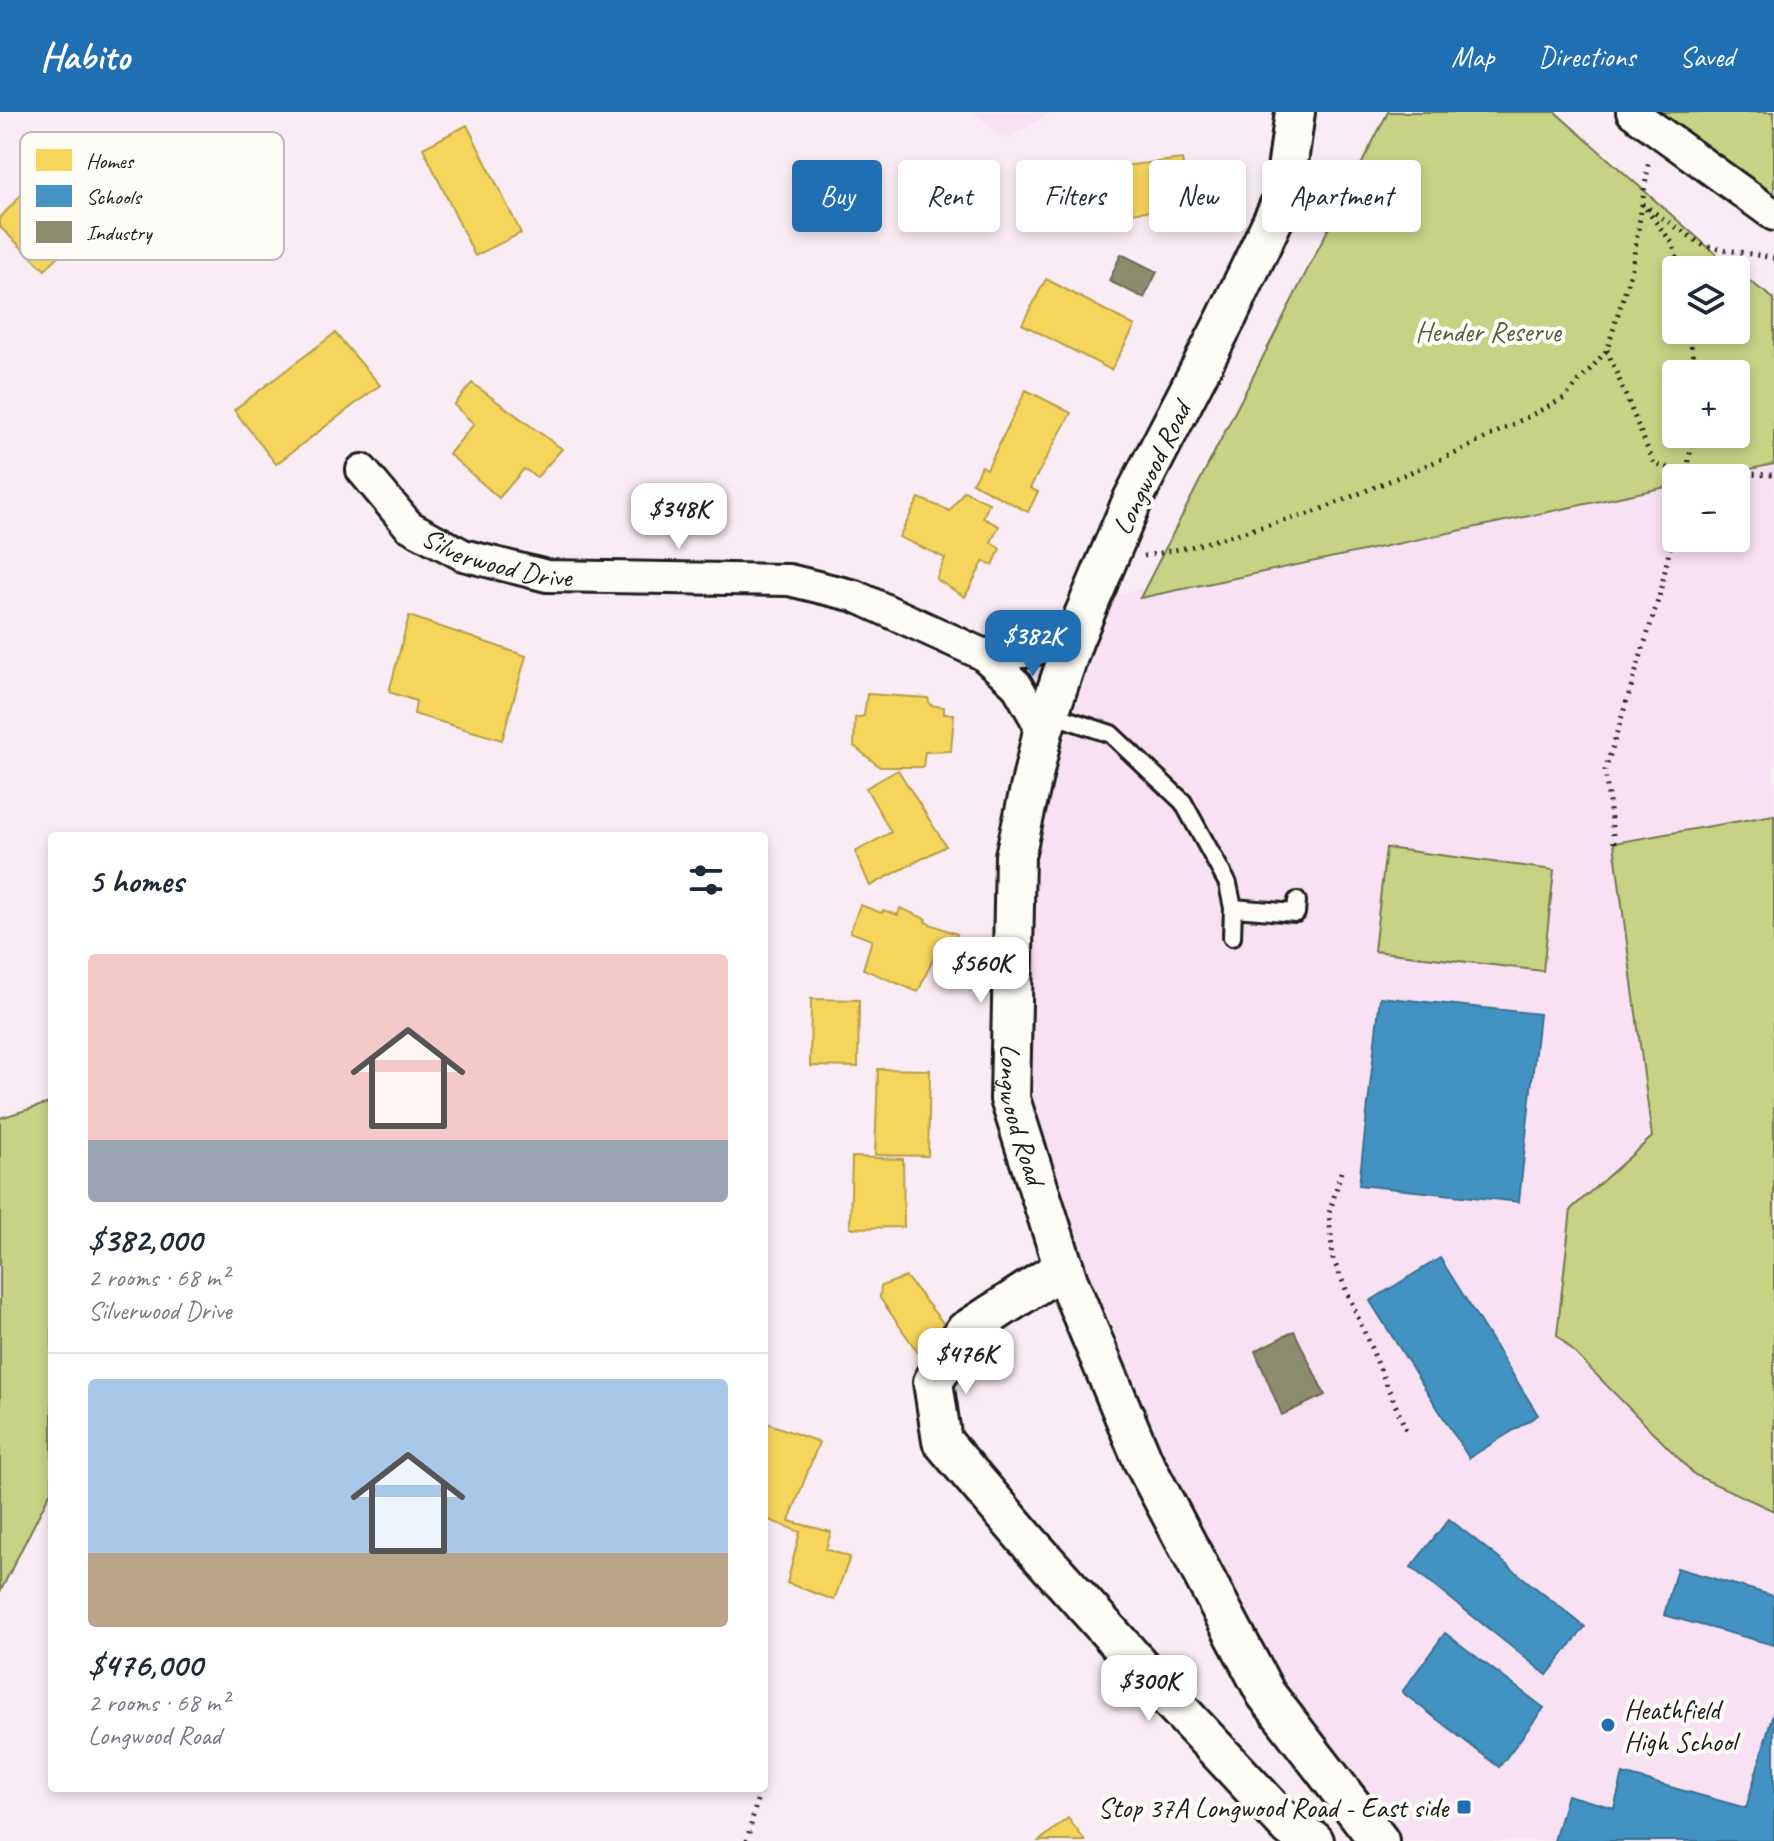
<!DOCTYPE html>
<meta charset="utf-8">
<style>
body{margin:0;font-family:Caveat,sans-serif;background:#f6f6f7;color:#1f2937;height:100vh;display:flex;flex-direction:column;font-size:30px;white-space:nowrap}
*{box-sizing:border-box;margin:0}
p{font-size:26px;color:#747a83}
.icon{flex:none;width:44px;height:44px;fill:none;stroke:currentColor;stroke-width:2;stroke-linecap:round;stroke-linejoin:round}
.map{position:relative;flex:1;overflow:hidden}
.details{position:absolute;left:48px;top:720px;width:720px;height:960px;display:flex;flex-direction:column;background:#fff;border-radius:8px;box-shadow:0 4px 12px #0003}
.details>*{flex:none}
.hud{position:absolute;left:792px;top:48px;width:760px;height:72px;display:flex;gap:16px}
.tools{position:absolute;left:1662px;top:144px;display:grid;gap:16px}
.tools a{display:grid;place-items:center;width:88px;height:88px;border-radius:8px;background:#fff;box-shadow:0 4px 12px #0003;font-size:40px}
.price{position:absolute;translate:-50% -68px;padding:0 18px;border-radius:16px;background:#fff;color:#222;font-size:26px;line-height:52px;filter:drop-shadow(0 2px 4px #0008)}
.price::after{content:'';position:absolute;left:50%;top:48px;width:24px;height:18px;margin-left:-12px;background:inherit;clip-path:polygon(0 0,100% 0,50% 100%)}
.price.selected{background:#1f6fb2;color:#fff}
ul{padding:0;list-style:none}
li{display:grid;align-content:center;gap:16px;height:424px;padding:0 40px}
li+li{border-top:2px solid #e0e1e3}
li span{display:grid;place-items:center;height:248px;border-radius:8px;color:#555}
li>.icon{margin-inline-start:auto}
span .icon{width:144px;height:144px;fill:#fffc;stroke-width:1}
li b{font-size:34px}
h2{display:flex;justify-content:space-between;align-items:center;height:96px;padding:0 40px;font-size:34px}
.tag{padding:0 28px;border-radius:8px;background:#fff;box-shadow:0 4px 12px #0003;font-size:28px;line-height:72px}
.tag.selected{background:#1f6fb2;color:#fff}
header{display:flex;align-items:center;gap:48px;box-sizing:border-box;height:112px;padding:0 40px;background:#1f6fb2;color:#fff}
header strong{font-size:38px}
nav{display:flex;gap:44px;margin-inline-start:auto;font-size:28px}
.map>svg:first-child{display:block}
</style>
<header>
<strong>Habito</strong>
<nav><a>Map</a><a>Directions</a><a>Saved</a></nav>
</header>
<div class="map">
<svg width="1774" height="1729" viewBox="0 0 1774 1729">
<rect width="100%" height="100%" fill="#faecf4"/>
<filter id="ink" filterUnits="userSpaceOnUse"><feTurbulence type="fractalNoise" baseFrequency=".0125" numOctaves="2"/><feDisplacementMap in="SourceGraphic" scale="16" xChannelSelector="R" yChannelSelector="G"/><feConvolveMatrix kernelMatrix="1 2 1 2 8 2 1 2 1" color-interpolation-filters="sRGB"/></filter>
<g filter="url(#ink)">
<g fill="#f8e1f2" fill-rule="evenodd">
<path d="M 973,0 L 1053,0 L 1006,27 Z"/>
<path d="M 1774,323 L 1774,1729 L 1379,1729 L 1143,1349 L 1010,987 L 1015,744 L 1089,489 ZM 1676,366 L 1736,366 L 1736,426 L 1676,426 Z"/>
</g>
<g fill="#c7d285" stroke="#727750" stroke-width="2" fill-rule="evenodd">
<path d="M 1388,0 L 1555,0 L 1734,158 L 1676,158 L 1676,218 L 1736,218 L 1736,159 L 1774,187 L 1774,352 L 1709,366 L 1676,366 L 1676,373 L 1140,486 ZM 1676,262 L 1736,262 L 1736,322 L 1676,322 Z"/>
<path d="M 1650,0 L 1774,0 L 1774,108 Z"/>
<path d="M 1774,703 L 1774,1399 L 1695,1363 L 1557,1223 L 1571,1097 L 1652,1025 L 1614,731 Z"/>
<path d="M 1386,736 L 1554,758 L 1543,859 L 1374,839 Z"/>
<path d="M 52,990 L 52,1377 L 0,1480 L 0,1006 Z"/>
</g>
<g fill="#f6d55c" stroke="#b59e49" stroke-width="2">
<path d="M 467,13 L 521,121 L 475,144 L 423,36 Z"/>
<path d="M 1182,47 L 1184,60 L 1196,59 L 1200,93 L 1076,107 L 1071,60 Z"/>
<path d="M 32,71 L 63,105 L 76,90 L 94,106 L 45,158 L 0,115 L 0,106 Z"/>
<path d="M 1046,167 L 1135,214 L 1111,258 L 1022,212 Z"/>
<path d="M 335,221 L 380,273 L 276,352 L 234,298 Z"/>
<path d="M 472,271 L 562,337 L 537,365 L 524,357 L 499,386 L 449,342 L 474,312 L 454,293 Z"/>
<path d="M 1026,278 L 1071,301 L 1030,376 L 1038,380 L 1028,400 L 972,371 L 982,354 L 987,357 Z"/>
<path d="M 964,379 L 989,391 L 983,406 L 999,414 L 991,430 L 1000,437 L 993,453 L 983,450 L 965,485 L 936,467 L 945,446 L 899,425 L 919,386 L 950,399 Z"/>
<path d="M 409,504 L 526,544 L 502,628 L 414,602 L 416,589 L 389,580 Z"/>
<path d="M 867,582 L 928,586 L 930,593 L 944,595 L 944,602 L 954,602 L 951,639 L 925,640 L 923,655 L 880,655 L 854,634 L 855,606 L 864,604 Z"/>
<path d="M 898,658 L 946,734 L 870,774 L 855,740 L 891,720 L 866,676 Z"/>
<path d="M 860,793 L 882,801 L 883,798 L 898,803 L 900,796 L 926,807 L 925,810 L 957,822 L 945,851 L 933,847 L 918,880 L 863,857 L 872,828 L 850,820 Z"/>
<path d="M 811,887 L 859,888 L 858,955 L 810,954 Z"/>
<path d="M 878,957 L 930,958 L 928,1044 L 875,1043 Z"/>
<path d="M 852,1045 L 903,1047 L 904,1115 L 850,1116 Z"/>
<path d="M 906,1165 L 952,1222 L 919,1242 L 880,1186 L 881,1174 Z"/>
<path d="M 764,1310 L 819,1330 L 789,1409 L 831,1420 L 826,1437 L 850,1445 L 834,1488 L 787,1471 L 800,1420 L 764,1406 Z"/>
<path d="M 1068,1706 L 1085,1729 L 1039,1729 Z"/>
</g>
<g fill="#4393c3" stroke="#376f91" stroke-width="2">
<path d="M 1380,885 L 1539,902 L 1519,1090 L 1359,1073 Z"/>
<path d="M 1440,1146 L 1538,1303 L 1469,1346 L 1370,1189 Z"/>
<path d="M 1449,1407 L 1585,1515 L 1547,1563 L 1411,1455 Z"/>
<path d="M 1677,1456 L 1774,1484 L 1774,1533 L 1664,1503 Z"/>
<path d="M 1445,1521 L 1544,1596 L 1499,1655 L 1402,1580 Z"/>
<path d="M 1774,1598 L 1774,1729 L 1554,1729 L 1567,1683 L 1614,1696 L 1623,1662 L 1746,1696 Z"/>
</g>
<g fill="#8c8c6e" stroke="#6a6a55" stroke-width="2">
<path d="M 1121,142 L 1157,160 L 1144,186 L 1109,169 Z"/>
<path d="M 1294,1219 L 1325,1283 L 1282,1303 L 1255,1239 Z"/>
</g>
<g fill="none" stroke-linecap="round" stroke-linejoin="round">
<defs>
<g id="service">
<path d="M 1048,601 L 1111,622 L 1183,690 L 1228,772 L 1233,796 L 1232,825"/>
<path d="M 1233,796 L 1296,801 L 1297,789"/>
</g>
<g id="minor">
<path d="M 1632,0 L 1774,103"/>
<path id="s1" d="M 362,358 L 409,414 L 463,443 L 547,464 L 789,468 L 855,484 L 982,542 L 1016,572 L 1043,619"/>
<path d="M 982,542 L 1024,540 L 1074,527"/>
</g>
<g id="tertiary">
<path id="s2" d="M 1295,0 L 1283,87 L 1227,205 L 1133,387 L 1074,527 L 1043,619 L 1015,744 L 1010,987 L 1068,1169 L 1143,1349 L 1266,1582 L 1379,1729"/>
<path d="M 1064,1155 L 964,1220 L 933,1270 L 942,1329 L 1031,1433 L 1173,1591 L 1290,1716 L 1314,1729"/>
</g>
</defs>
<use href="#service" stroke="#1c1c1c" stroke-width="22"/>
<use href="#minor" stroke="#1c1c1c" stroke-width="36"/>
<use href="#tertiary" stroke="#1c1c1c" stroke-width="44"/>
<g stroke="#1c1c1c" stroke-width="5" stroke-dasharray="2 6" stroke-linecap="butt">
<path d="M 1642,92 L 1704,134 L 1774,146"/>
<path d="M 1646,97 L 1673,132 L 1679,158"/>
<path d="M 1689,218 L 1695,262"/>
<path d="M 1607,238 L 1654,352 L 1687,360 L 1774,363"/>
<path d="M 1686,366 L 1693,322"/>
<path d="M 1144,444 L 1190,435 L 1315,400 L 1456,341 L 1565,286 L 1607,238 L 1632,156 L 1649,48"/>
<path d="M 1614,731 L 1605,659 L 1659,485 L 1676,409"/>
<path d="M 1341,1060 L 1329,1102 L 1333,1147 L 1407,1320"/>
<path d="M 747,1729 L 760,1676"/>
</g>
<use href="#service" stroke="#fdfcf7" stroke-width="16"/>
<use href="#minor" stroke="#fdfcf7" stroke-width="30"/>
<use href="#tertiary" stroke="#fdfcf7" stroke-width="38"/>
</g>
</g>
<g fill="#1f6fb2" stroke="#fdfcf7" stroke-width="3">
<circle cx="1608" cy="1613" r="8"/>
<rect x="1456" y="1687" width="16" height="16" rx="4"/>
</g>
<g text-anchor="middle" stroke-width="8" stroke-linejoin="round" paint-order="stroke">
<g font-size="28" fill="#585c41" stroke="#fdfcf7">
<text x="1488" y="229">Hender Reserve</text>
</g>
<g font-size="28" fill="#1c1c1c" stroke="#fdfcf7">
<text transform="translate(1151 356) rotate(-64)" y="10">Longwood Road</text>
<text dy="10" stroke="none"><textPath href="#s1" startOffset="168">Silverwood Drive</textPath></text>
<text dy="10" stroke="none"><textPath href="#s2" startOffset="1060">Longwood Road</textPath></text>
</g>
<g font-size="28" fill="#1c1c1c" stroke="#fdfcf7" text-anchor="start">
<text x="1624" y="1607">Heathfield<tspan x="1624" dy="32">High School</tspan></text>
<text x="1448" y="1705" text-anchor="end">Stop 37A Longwood Road - East side</text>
</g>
</g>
<rect x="20" y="20" width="264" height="128" rx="12" fill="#fdfcf7" stroke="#bab9b5" stroke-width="2"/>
<rect x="36" y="37" width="36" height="22" fill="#f6d55c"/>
<rect x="36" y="73" width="36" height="22" fill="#4393c3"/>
<rect x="36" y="109" width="36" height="22" fill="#8c8c6e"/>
<g font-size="22" fill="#1c1c1c">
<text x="86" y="56">Homes</text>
<text x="86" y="92">Schools</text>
<text x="86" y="128">Industry</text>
</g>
</svg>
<div class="tools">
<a><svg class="icon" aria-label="layers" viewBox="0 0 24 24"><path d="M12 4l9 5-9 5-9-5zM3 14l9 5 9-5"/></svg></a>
<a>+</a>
<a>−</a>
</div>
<b class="price" style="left:679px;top:439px">$348K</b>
<b class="price selected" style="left:1033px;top:566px">$382K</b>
<b class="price" style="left:981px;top:893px">$560K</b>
<b class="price" style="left:966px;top:1284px">$476K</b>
<b class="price" style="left:1149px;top:1611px">$300K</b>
<div class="hud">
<a class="tag selected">Buy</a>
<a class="tag">Rent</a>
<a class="tag">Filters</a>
<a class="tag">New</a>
<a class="tag">Apartment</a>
</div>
<section class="details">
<h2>5 homes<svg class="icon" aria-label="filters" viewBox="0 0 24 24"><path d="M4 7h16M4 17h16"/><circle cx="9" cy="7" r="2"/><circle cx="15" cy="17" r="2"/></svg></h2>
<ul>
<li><span style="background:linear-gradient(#f6c9c9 75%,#9aa5b1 0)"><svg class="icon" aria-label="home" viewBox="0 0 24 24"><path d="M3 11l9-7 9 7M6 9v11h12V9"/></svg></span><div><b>$382,000</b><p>2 rooms · 68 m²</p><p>Silverwood Drive</p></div></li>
<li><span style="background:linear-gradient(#a9c7e8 70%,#b9a48a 0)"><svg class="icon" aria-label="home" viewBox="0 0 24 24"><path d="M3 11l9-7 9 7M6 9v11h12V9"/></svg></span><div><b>$476,000</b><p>2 rooms · 68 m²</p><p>Longwood Road</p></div></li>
</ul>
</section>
</div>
